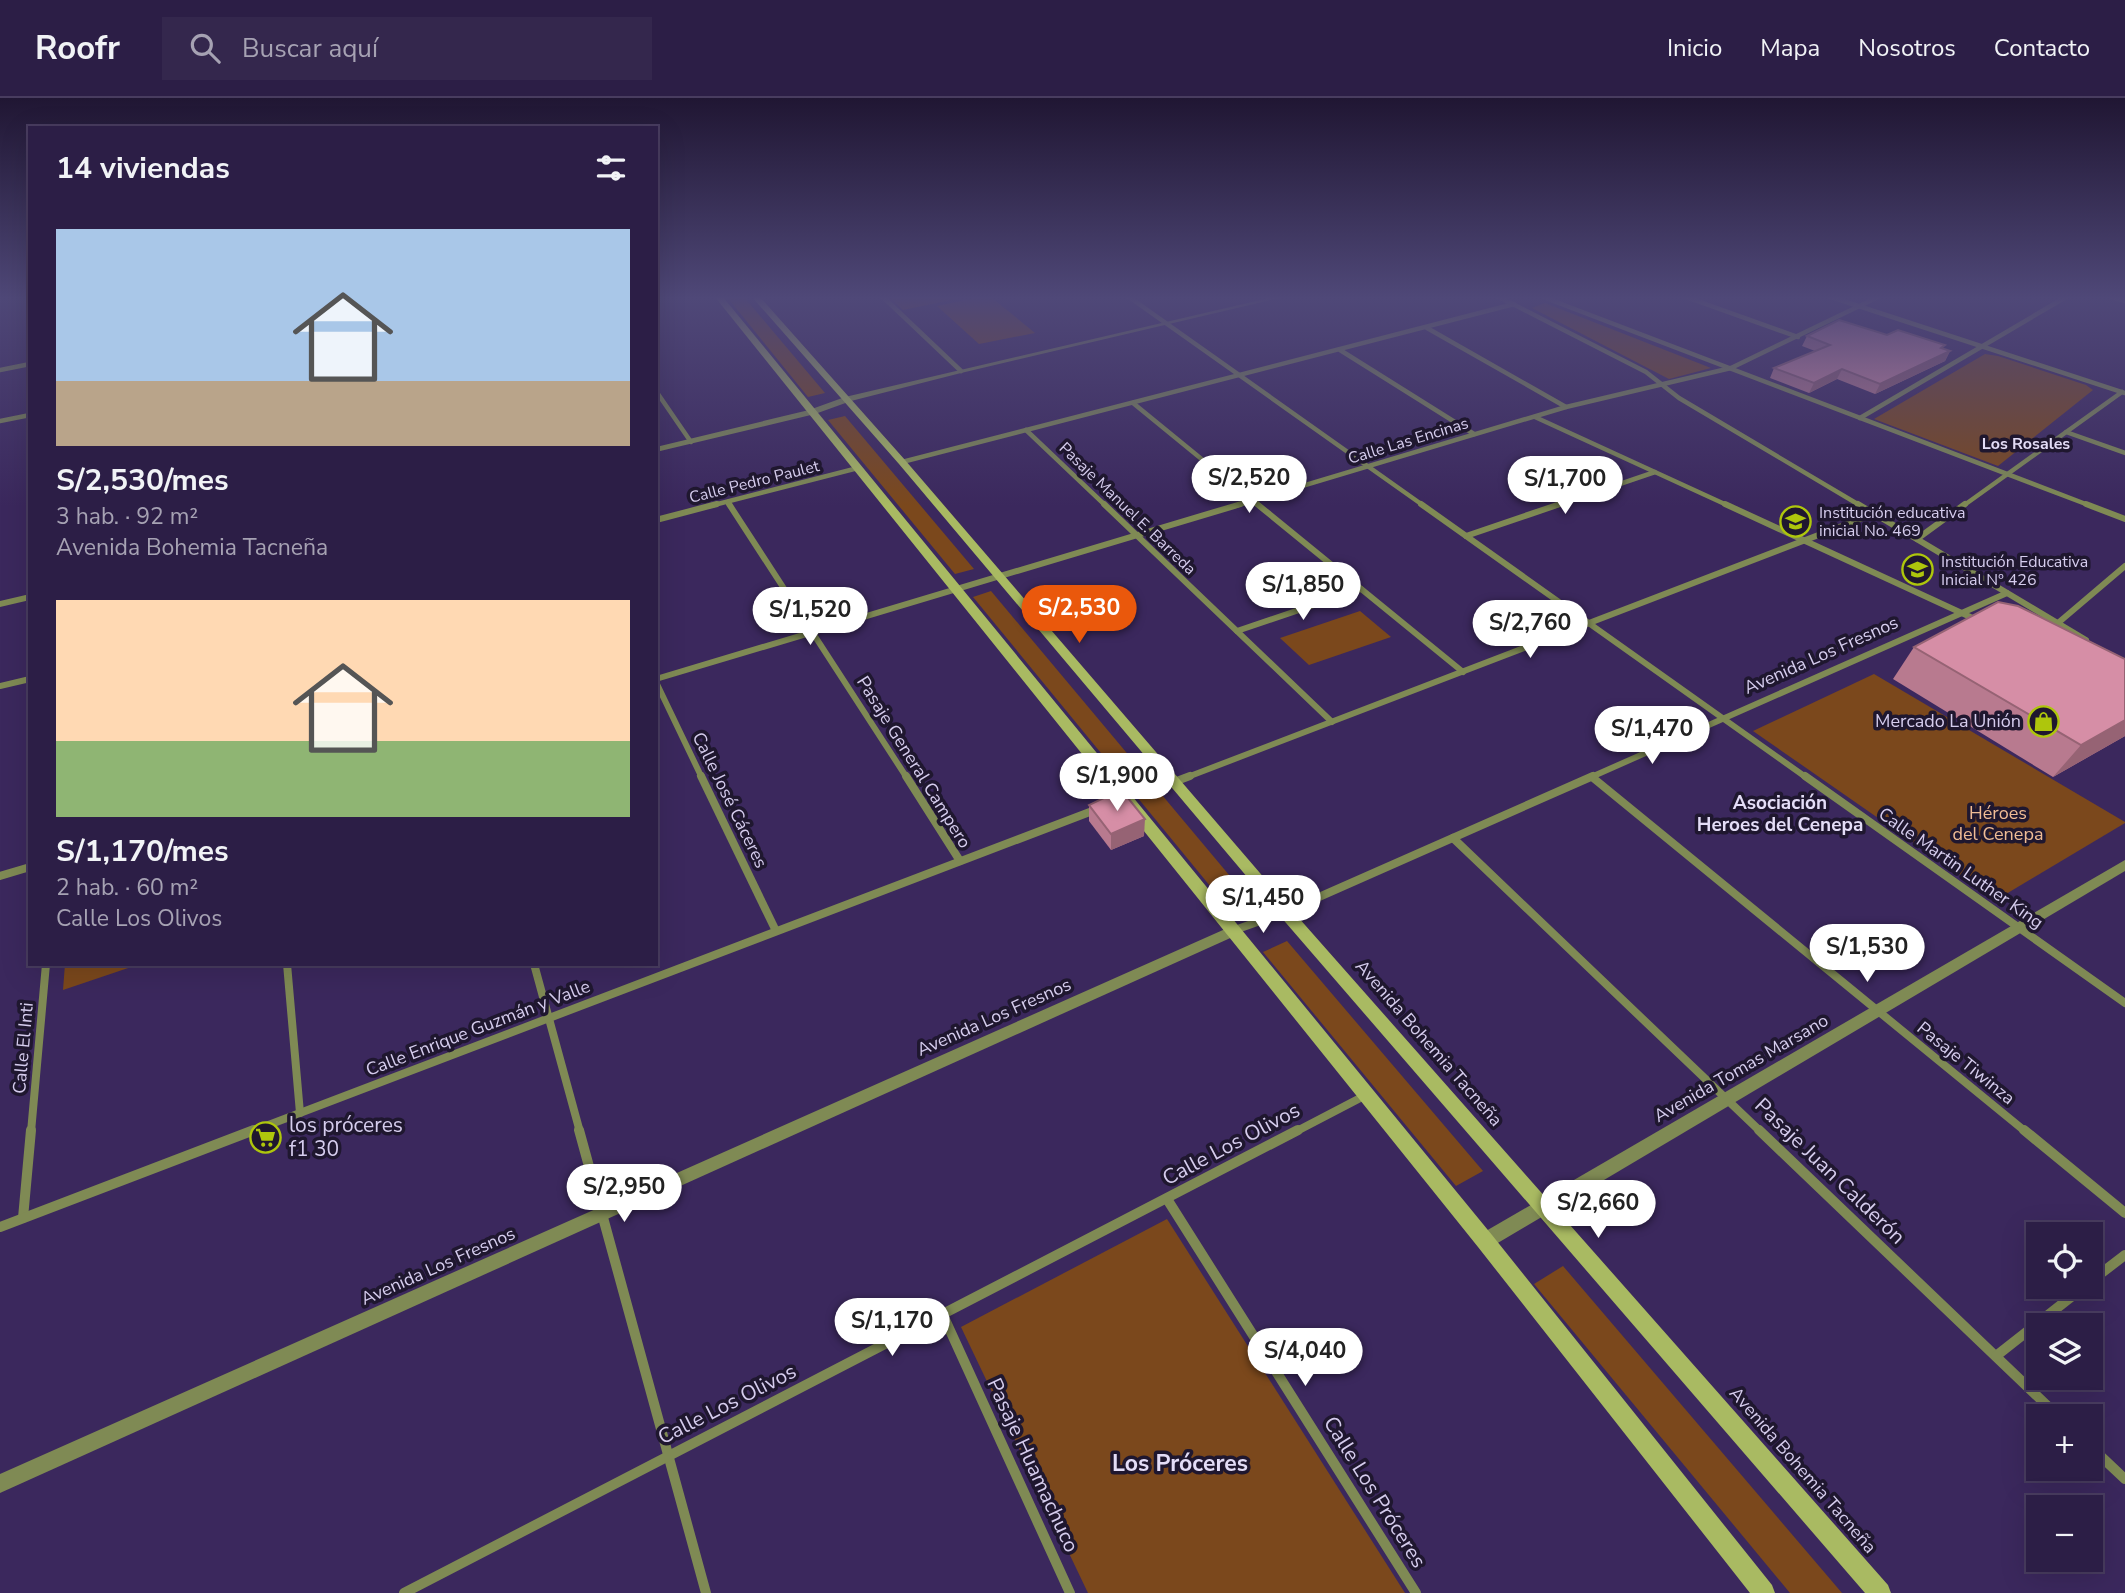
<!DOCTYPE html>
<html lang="es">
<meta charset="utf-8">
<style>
body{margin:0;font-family:"Nunito Sans",sans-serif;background:#34274d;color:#f1f3f6;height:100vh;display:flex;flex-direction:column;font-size:26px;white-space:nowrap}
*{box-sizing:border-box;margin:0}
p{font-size:23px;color:#a6a2b3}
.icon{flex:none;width:38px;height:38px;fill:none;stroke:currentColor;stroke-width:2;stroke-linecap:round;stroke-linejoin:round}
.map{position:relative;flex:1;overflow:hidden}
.side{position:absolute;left:28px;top:28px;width:630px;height:840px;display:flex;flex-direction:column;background:#2c1e46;border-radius:0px;box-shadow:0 7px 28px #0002,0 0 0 2px #483c5f}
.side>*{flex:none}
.buttons{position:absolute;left:2026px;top:1124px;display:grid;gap:14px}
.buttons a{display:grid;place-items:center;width:77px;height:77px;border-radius:0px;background:#2c1e46;box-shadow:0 7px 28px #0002,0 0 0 2px #483c5f;font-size:35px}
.price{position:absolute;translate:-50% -60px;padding:0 16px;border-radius:24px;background:#fff;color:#222;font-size:23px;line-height:46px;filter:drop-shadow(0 2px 4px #0008)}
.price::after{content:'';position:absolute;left:50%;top:42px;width:21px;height:16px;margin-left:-10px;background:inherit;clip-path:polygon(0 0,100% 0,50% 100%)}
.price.active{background:#ea580c;color:#fff}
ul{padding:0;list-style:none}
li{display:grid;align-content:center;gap:14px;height:371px;padding:0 28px}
li span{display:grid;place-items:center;height:217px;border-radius:0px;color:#555}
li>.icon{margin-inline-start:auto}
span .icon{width:126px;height:126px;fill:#fffc;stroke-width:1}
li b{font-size:30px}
h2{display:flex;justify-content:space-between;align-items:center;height:84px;padding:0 28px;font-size:30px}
header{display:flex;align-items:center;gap:42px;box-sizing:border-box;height:98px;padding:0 35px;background:#2c1e46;border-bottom:2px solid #483c5f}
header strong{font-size:33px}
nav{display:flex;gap:38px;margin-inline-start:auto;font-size:24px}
.search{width:490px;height:63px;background:#34274d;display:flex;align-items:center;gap:18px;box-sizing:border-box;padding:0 24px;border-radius:0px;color:#a6a2b3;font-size:26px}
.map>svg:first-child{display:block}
</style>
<header>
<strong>Roofr</strong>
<div class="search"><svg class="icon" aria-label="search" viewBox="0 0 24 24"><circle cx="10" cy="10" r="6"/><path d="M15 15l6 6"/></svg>Buscar aquí</div>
<nav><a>Inicio</a><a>Mapa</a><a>Nosotros</a><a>Contacto</a></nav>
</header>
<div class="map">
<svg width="2125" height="1495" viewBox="0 0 2125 1495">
<rect width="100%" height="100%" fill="#3b285d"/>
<g fill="#7b481c">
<path d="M 727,199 L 744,199 L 825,295 L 808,299 Z"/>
<path d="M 889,199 L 965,199 L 903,212 Z"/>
<path d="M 980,199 L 991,199 L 1035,235 L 979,246 L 937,208 Z"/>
<path d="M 1545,205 L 1711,270 L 1669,281 L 1532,210 Z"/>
<path d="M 1985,256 L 1998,258 L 2086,287 L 2093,292 L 1998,368 L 1874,321 Z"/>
<path d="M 845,318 L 974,471 L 955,476 L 828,322 Z"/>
<path d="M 991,493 L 1245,796 L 1224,805 L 973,499 Z"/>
<path d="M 1360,513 L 1391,539 L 1309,567 L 1280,540 Z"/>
<path d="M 1874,576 L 2125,724 L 2125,725 L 1996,802 L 1753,633 Z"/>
<path d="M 1287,843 L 1483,1073 L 1456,1088 L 1263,854 Z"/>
<path d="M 65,866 L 140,866 L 63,892 Z"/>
<path d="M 1167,1121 L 1405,1495 L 1088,1495 L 961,1229 Z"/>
<path d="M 1563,1168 L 1842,1495 L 1790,1495 L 1534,1186 Z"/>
</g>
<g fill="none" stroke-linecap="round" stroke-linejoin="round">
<g stroke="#7f8a54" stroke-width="4.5">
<path d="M 883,199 L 961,273"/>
<path d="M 1129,199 L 1424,408"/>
<path d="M 1499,199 L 1646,274 L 1679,300 L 1861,408"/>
<path d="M 1543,199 L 2091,408"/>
<path d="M 1686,199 L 1798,239"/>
<path d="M 1831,199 L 2125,295"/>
<path d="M 2112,199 L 2125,203"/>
<path d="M 1427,230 L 1566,309"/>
<path d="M 1340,252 L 1474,336"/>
<path d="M 0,272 L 30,266"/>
<path d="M 656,293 L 691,344"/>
<path d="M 1133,305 L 1259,408"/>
<path d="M 1535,319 L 1729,408"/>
<path d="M 1860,320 L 2066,199"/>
<path d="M 0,323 L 30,317"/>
<path d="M 1026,332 L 1106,408"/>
<path d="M 2066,334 L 2125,355"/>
<path d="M 902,364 L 1514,206"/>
<path d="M 728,404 L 731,408"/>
<path d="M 710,408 L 858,370"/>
<path d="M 1235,408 L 1566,309 L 1731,270 L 1878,199"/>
<path d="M 1555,408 L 1655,374"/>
<path d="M 1963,408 L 2122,294"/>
</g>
<g stroke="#7f8a54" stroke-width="6">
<path d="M 729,406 L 907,680"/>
<path d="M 1104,406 L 1332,624"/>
<path d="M 1257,406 L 1463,574"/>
<path d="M 1421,406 L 1807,680"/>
<path d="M 1725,406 L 1979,523"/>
<path d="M 1858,406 L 2086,542"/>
<path d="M 2086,406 L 2125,421"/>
<path d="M 656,422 L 717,406"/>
<path d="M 1466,438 L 1560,406"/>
<path d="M 1917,441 L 1965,406"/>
<path d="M 2058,525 L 2125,468"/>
<path d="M 1237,533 L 1361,491"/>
<path d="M 656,581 L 1241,406"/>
<path d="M 656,584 L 702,680"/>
<path d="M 0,588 L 30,581"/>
<path d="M 1185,680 L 1876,415"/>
<path d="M 1589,680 L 2007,495"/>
</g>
<g stroke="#7f8a54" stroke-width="8">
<path d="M 701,678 L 776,833"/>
<path d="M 906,678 L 960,763"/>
<path d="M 1805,678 L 2125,905"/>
<path d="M 1592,679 L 2026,1034"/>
<path d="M 1174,684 L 1190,678"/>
<path d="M 1453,740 L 1761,1034"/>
<path d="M 0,778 L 30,769"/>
<path d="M 1232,833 L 1285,814 L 1593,678"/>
<path d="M 287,866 L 300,1015"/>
<path d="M 534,866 L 580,1034"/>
<path d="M 31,1034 L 46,866"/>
<path d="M 250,1034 L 1095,712"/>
<path d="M 1295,1034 L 1366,997"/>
</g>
<g stroke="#7f8a54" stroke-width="10">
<path d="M 579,1032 L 706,1495"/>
<path d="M 1759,1032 L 2058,1318"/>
<path d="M 2024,1032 L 2125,1115"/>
<path d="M 1167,1101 L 1416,1495"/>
<path d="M 23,1120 L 31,1032"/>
<path d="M 0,1129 L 254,1032"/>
<path d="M 2091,1183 L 2125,1157"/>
<path d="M 943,1217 L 1070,1495"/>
<path d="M 1996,1258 L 2085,1188"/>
<path d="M 2091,1349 L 2125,1381"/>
<path d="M 404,1495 L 1298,1032"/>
</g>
<g fill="#7f8a54" fill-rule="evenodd">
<path d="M 1273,199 L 1284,199 L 961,275 L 851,303 L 815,316 L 656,354 L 656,349 L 809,312 L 845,299 Z"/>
<path d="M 30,496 L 30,502 L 0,509 L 0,503 Z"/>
<path d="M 2125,762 L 2125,773 L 1491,1149 L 1485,1151 L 1479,1149 L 1477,1143 L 1479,1137 Z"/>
<path d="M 1232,828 L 1237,829 L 1239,833 L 1237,837 L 0,1395 L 0,1376 Z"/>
</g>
<g fill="#a9ba62" fill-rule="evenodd">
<path d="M 715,199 L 723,199 L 1492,1137 L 1772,1487 L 1775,1495 L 1750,1495 L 1478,1149 Z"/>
<path d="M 752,199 L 760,199 L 905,362 L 1290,810 L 1888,1487 L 1891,1495 L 1865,1495 L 1280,818 L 899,366 Z"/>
</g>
</g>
<g fill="#b87a8f">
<path d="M 1887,237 L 1950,253 L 1945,263 L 1875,296 L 1837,281 L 1809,295 L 1770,280 L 1774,270 L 1815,253 L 1802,248 L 1807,238 Z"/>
<path d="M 1914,549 L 2125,561 L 2125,638 L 2053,679 L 1893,581 Z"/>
<path d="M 1089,707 L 1144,738 L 1111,752 L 1089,723 Z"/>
</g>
<g fill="#966374">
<path d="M 1950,253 L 1945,263 L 1875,296 L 1880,286 Z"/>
<path d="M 1842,271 L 1837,281 L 1809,295 L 1814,285 Z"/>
<path d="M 2125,622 L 2125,638 L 2053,679 L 2081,647 Z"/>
<path d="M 1145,721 L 1144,738 L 1111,752 L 1111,736 Z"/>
</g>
<g fill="#d68ea6" stroke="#966374" stroke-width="2">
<path d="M 1839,222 L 1887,237 L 1898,232 L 1945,247 L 1941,250 L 1950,253 L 1880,286 L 1842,271 L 1814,285 L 1774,270 L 1830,247 L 1807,238 Z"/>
<path d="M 1998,504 L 2018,508 L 2125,561 L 2125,622 L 2081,647 L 1914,549 Z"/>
<path d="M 1112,696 L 1128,700 L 1145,721 L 1111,736 L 1089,707 Z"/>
</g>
<linearGradient id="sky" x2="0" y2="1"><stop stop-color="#201633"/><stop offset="0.49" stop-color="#4f4878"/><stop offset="1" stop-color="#4f4878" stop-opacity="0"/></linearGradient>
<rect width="2125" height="408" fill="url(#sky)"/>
<defs>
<symbol id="school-ring" viewBox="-11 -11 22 22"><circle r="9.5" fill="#1f172f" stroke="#aec60c" stroke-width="1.5"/><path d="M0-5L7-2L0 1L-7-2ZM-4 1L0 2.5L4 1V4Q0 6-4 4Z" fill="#aec60c"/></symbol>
<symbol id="shop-ring" viewBox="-11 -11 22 22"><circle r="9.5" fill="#1f172f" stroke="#aec60c" stroke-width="1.5"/><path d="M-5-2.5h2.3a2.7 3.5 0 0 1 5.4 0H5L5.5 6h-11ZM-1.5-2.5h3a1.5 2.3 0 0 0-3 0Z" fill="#aec60c"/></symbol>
<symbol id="supermarket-ring" viewBox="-11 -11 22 22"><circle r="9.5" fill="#1f172f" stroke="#aec60c" stroke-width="1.5"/><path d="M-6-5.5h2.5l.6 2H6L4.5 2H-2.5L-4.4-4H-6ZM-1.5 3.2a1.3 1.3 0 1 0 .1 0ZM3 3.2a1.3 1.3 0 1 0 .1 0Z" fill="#aec60c"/></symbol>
</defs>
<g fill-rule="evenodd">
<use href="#school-ring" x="1778" y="406" width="35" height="35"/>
<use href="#school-ring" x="1900" y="454" width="35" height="35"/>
<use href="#shop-ring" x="2026" y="606" width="35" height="35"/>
<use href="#supermarket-ring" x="248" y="1022" width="35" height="35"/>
</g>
<g text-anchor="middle" stroke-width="7" stroke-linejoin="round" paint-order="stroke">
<g font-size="16" fill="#d5cced" stroke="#1f172f">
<text transform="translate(1408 342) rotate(-17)" y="6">Calle Las Encinas</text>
<text transform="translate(754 383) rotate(-14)" y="6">Calle Pedro Paulet</text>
<text transform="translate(1128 410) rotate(44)" y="6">Pasaje Manuel E. Barreda</text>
</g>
<g font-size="16" font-weight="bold" fill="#e4ddf7" stroke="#1f172f">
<text x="2026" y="351">Los Rosales</text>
</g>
<g font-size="16" fill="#d5cced" stroke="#1f172f" text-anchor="start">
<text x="1819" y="420">Institución educativa<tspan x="1819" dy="18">inicial No. 469</tspan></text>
<text x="1941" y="469">Institución Educativa<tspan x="1941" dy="18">Inicial Nº 426</tspan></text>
</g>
<g font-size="18" fill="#d5cced" stroke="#1f172f">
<text transform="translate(1821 557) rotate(-24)" y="6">Avenida Los Fresnos</text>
<text transform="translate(914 664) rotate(58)" y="6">Pasaje General Campero</text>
<text transform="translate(730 702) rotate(64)" y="6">Calle José Cáceres</text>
<text transform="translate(1961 770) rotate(35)" y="6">Calle Martin Luther King</text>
<text transform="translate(994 919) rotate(-24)" y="6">Avenida Los Fresnos</text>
<text transform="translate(478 930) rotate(-21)" y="6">Calle Enrique Guzmán y Valle</text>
<text transform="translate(1429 945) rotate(49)" y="6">Avenida Bohemia Tacneña</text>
<text transform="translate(23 950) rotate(-85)" y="6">Calle El Inti</text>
<text transform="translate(1966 965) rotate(39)" y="6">Pasaje Tiwinza</text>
<text transform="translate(1741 970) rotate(-30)" y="6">Avenida Tomas Marsano</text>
<text transform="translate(438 1168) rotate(-24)" y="6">Avenida Los Fresnos</text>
<text transform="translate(1803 1372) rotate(49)" y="6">Avenida Bohemia Tacneña</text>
</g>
<g font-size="18" fill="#d5cced" stroke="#1f172f" text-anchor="end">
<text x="2021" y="629">Mercado La Unión</text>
</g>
<g font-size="18" fill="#f0bc95" stroke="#1f172f">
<text x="1998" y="721">Héroes<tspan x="1998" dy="21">del Cenepa</tspan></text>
</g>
<g font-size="19" font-weight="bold" fill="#e4ddf7" stroke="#1f172f">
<text x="1780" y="711">Asociación<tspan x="1780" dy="22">Heroes del Cenepa</tspan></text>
</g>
<g font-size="21" fill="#d5cced" stroke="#1f172f" text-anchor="start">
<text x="289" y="1034">los próceres<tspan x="289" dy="24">f1 30</tspan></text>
</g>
<g font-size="21" fill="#d5cced" stroke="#1f172f">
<text transform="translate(1231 1046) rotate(-28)" y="7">Calle Los Olivos</text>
<text transform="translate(1830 1073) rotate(44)" y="7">Pasaje Juan Calderón</text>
<text transform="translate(727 1306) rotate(-27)" y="7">Calle Los Olivos</text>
<text transform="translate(1033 1367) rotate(65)" y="7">Pasaje Huamachuco</text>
<text transform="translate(1375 1394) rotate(58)" y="7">Calle Los Próceres</text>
</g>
<g font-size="23" font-weight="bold" fill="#e4ddf7" stroke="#1f172f">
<text x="1180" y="1373">Los Próceres</text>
</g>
</g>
</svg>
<div class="buttons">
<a><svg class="icon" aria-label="locate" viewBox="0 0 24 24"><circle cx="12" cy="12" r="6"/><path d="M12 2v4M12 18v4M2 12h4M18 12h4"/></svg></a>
<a><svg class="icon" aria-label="layers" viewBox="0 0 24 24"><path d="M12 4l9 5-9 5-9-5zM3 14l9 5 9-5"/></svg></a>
<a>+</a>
<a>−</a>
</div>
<b class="price" style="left:1249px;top:417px">S/2,520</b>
<b class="price" style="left:1565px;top:418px">S/1,700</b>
<b class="price" style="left:1303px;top:524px">S/1,850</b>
<b class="price active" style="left:1079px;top:547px">S/2,530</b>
<b class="price" style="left:810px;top:549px">S/1,520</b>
<b class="price" style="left:1530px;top:562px">S/2,760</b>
<b class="price" style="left:1652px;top:668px">S/1,470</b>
<b class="price" style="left:1117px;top:715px">S/1,900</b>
<b class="price" style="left:1263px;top:837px">S/1,450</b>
<b class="price" style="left:1867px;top:886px">S/1,530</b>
<b class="price" style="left:624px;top:1126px">S/2,950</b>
<b class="price" style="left:1598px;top:1142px">S/2,660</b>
<b class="price" style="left:892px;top:1260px">S/1,170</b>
<b class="price" style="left:1305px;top:1290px">S/4,040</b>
<section class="side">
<h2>14 viviendas<svg class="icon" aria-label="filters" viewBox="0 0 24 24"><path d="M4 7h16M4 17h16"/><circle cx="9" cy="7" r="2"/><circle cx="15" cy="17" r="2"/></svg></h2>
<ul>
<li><span style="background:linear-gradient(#a9c7e8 70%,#b9a48a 0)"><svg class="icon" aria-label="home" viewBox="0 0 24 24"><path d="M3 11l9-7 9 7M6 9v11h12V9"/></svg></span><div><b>S/2,530/mes</b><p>3 hab. · 92 m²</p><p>Avenida Bohemia Tacneña</p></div></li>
<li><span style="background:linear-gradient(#ffd9b3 65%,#8fb573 0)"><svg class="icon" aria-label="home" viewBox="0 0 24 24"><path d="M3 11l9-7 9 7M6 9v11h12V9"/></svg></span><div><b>S/1,170/mes</b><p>2 hab. · 60 m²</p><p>Calle Los Olivos</p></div></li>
</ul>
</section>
</div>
